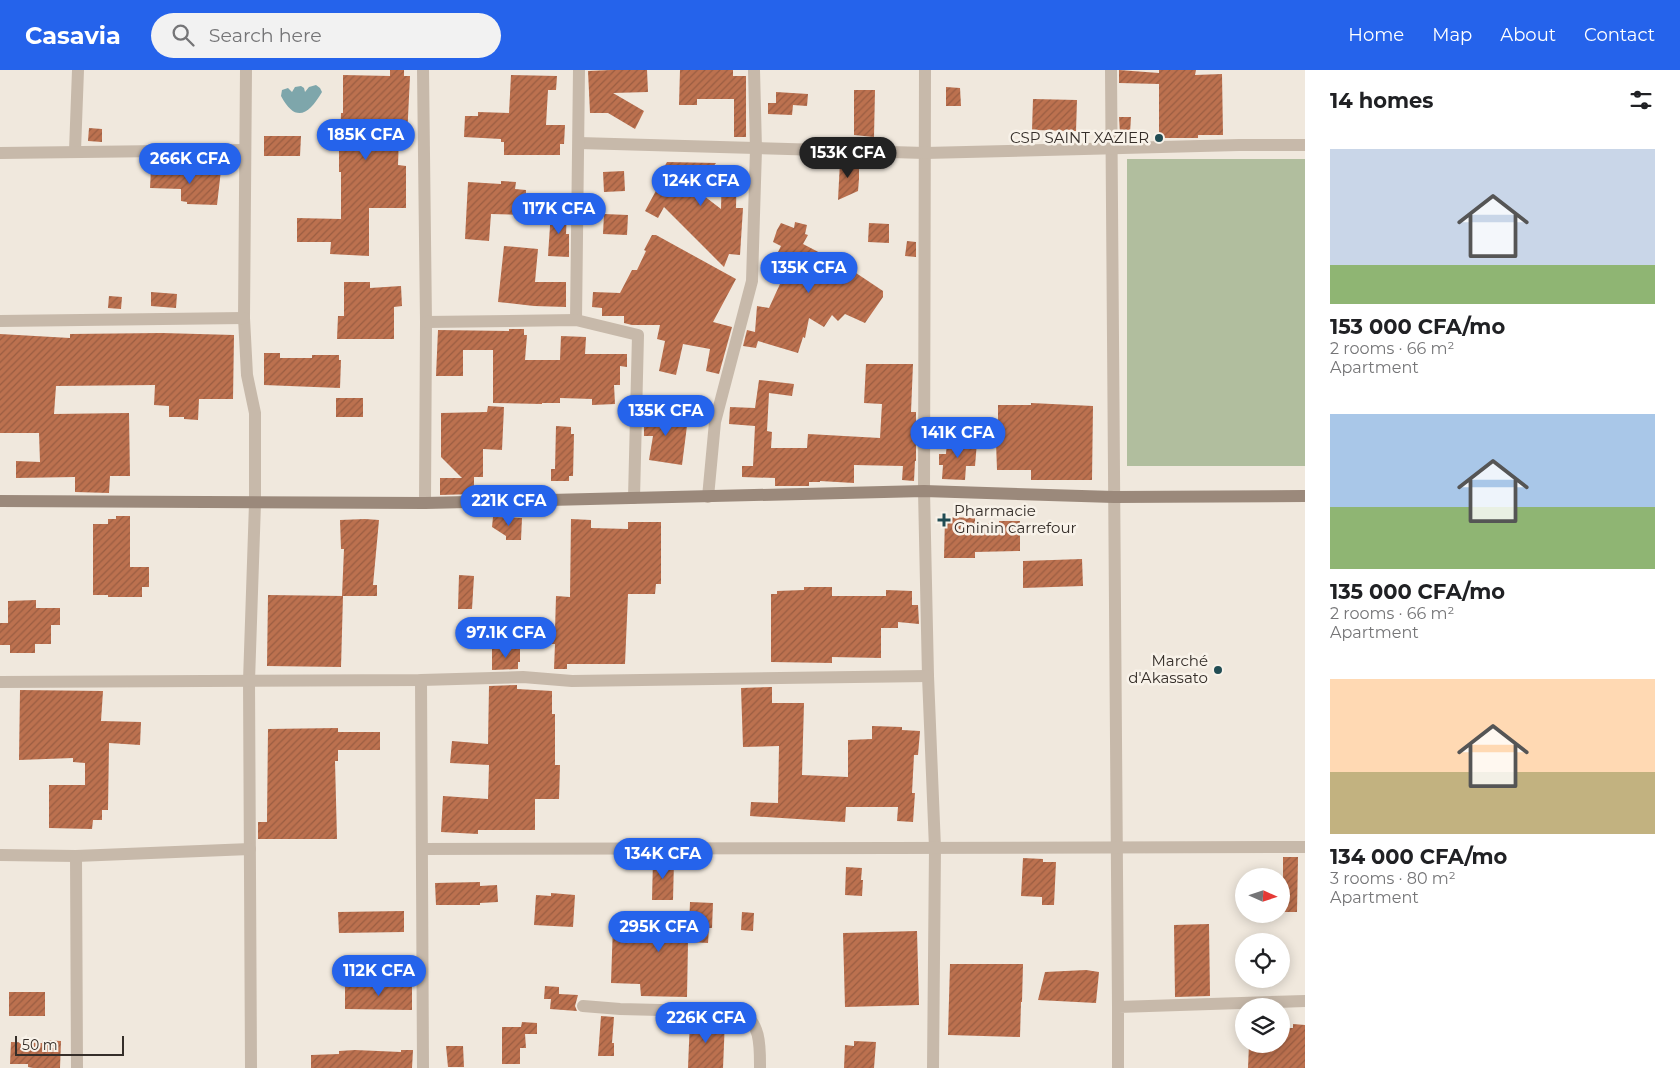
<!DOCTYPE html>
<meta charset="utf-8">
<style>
body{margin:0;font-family:Montserrat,sans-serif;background:#f2f2f2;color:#202124;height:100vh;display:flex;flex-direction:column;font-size:19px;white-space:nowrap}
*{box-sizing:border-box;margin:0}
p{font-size:16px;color:#757577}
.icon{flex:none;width:28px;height:28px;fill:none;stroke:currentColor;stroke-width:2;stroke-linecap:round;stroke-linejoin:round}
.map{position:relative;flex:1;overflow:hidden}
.panel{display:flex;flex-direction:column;background:#fff;width:375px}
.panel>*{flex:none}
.needle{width:32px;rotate:93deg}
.buttons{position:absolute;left:1235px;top:798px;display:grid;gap:10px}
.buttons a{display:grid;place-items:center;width:55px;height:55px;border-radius:50%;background:#fff;box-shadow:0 2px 12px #0003;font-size:25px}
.scale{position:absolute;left:15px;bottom:12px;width:109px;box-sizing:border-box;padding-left:5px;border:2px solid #352e29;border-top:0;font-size:14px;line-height:18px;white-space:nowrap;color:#352e29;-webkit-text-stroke:4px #f8f2e9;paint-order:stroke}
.price{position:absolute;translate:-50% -42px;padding:0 11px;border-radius:18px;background:#2563eb;color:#fff;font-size:16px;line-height:32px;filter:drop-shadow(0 1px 2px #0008)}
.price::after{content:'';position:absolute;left:50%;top:30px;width:15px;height:11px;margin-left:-8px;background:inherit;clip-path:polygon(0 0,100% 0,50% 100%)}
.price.current{background:#222;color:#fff}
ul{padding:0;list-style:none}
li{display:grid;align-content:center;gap:10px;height:265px;padding:0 25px}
li span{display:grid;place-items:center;height:155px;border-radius:0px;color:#555}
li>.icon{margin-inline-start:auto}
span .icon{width:90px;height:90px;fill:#fffc;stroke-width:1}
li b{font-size:21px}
h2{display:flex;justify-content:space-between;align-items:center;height:60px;padding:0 25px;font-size:21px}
header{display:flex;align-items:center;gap:30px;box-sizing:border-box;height:70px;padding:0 25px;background:#2563eb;color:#fff}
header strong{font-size:24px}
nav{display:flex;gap:28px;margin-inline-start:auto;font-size:18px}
.search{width:350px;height:45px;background:#f2f2f2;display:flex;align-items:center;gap:12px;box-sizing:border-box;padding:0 18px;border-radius:28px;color:#757577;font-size:19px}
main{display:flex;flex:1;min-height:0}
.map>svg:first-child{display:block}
</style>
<header>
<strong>Casavia</strong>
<div class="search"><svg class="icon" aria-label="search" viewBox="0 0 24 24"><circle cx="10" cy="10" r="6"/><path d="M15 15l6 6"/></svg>Search here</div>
<nav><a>Home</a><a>Map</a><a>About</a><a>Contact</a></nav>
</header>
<main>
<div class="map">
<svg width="1305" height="998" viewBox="0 0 1305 998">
<defs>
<pattern id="building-hatch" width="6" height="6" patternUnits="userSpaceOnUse" patternTransform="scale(1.25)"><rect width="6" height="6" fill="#bc714f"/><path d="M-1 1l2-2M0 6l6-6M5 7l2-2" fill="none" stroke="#9a5d42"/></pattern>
</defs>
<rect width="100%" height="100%" fill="#f0e8dd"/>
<rect fill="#b1be9e" x="1127" y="89" width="178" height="307"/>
<path fill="#7ea6ab" d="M 316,15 L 320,18 L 322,22 C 309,44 296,54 281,26 L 282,20 L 288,18 L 292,22 L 295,17 L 301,16 L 304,18 L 305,22 L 309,17 Z"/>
<g fill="url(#building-hatch)">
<path d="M 390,0 L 404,0 L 404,6 L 410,6 L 407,68 L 399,67 L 398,95 L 406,96 L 406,138 L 369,138 L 369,186 L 330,184 L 331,172 L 297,172 L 297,148 L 341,149 L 341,102 L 339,102 L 339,74 L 340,74 L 341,43 L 343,43 L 343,5 L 390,6 Z"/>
<path d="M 611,0 L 647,0 L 648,22 L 613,23 L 644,41 L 635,59 L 608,43 L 590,43 L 588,1 Z"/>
<path d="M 680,0 L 733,0 L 733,6 L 746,6 L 746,67 L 734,67 L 734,29 L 697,29 L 697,35 L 679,35 Z"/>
<path d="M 1119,0 L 1159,3 L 1159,0 L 1196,0 L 1195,5 L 1222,4 L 1223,65 L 1198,65 L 1198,68 L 1159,68 L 1159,14 L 1119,13 Z"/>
<path d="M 511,5 L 557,6 L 556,20 L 548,20 L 546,55 L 565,55 L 564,74 L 560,74 L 560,85 L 504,85 L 504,72 L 501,72 L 501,69 L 464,67 L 465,46 L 478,46 L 478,42 L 509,43 Z"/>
<path d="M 946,17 L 960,18 L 961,36 L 946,36 Z"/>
<path d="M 854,20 L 875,20 L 874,67 L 854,65 Z"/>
<path d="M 776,22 L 808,24 L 807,36 L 793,35 L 792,45 L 768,44 L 768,33 L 776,33 Z"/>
<path d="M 1033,29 L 1077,30 L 1076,61 L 1032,60 Z"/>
<path d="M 1119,47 L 1131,47 L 1130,63 L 1120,63 Z"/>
<path d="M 89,58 L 102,59 L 102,72 L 88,71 Z"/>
<path d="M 264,66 L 301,66 L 300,86 L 264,86 Z"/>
<path d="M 667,92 L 716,93 L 695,119 L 721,139 L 722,96 L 737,96 L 736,138 L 743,138 L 740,185 L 729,184 L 724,197 L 664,137 L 658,148 L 645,141 L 659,115 L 655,113 Z"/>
<path d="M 840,92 L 859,93 L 859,109 L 858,121 L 838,130 Z"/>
<path d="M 151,99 L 199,102 L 221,100 L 217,135 L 187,134 L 187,132 L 181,131 L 181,119 L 150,118 Z"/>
<path d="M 624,101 L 625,121 L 604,122 L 603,102 Z"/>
<path d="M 501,111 L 516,112 L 515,119 L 526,120 L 526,145 L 491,144 L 489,171 L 465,169 L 468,112 L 501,114 Z"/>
<path d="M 551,141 L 567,142 L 566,164 L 569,164 L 569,187 L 548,186 Z"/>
<path d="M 604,144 L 628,145 L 627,165 L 603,164 Z"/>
<path d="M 795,152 L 807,155 L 805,164 L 808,165 L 803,174 L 828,187 L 825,192 L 848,202 L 850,199 L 883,221 L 883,227 L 865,253 L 845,244 L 838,251 L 832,245 L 824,257 L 809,248 L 805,268 L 803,267 L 798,283 L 758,271 L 756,278 L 743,276 L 747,260 L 755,262 L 757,236 L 769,238 L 785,203 L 772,194 L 781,176 L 773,172 L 777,160 L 781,153 L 794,158 Z"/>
<path d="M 869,153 L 889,154 L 889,173 L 868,172 Z"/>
<path d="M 652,165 L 656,165 L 736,209 L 713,252 L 732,257 L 719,304 L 706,301 L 710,279 L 683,274 L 676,305 L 659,301 L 665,271 L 657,269 L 660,255 L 632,255 L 624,253 L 624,246 L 602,246 L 602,238 L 592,237 L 593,222 L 620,223 L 632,200 L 637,200 L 646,181 L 644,180 Z"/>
<path d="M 907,171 L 916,172 L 916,187 L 905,186 Z"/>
<path d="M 504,176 L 538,179 L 535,212 L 566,212 L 566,237 L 534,236 L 498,232 Z"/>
<path d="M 344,212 L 370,212 L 370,218 L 401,216 L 402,236 L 394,237 L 394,269 L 337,269 L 338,246 L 344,246 Z"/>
<path d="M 151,222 L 177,224 L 176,238 L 151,236 Z"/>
<path d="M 109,226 L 122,227 L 121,239 L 108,238 Z"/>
<path d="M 509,259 L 524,259 L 524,265 L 527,265 L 525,290 L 560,290 L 561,266 L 586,267 L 585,284 L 627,284 L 627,297 L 620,296 L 620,315 L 614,315 L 615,334 L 592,335 L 592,329 L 560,328 L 560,333 L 542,333 L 542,334 L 493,333 L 493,280 L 463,280 L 463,306 L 436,306 L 438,260 L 509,261 Z"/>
<path d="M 162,263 L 234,265 L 233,329 L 199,329 L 198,350 L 184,349 L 184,347 L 169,347 L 169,336 L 154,335 L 155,315 L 56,316 L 54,344 L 129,343 L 130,406 L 110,406 L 109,423 L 75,422 L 75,407 L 16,408 L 16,391 L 40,392 L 39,363 L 0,363 L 0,264 L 70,268 L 70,264 Z"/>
<path d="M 264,283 L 280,283 L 280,288 L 312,288 L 312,285 L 339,285 L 339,290 L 341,290 L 340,318 L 264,315 Z"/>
<path d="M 866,294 L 913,294 L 911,342 L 916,342 L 916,391 L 915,391 L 914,411 L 902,410 L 903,396 L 854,395 L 854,413 L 820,411 L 820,412 L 809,412 L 809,416 L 775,416 L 775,408 L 742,407 L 742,396 L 753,396 L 755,356 L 729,354 L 730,337 L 755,338 L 759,310 L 794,314 L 792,326 L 769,323 L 767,361 L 772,362 L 771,378 L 807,378 L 808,364 L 880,368 L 882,334 L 864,333 Z"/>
<rect x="336" y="328" width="27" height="19"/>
<path d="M 1031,333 L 1093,336 L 1092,410 L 1031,410 L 1031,400 L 997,400 L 996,372 L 998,372 L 998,335 L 1031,335 Z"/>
<path d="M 488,336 L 504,337 L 502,380 L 483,379 L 483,407 L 474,407 L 474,424 L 440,425 L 440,408 L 462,408 L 441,387 L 441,343 L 487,342 Z"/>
<path d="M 644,343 L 668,344 L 668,347 L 688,348 L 682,395 L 649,390 L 653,366 L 644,366 Z"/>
<path d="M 556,356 L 571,357 L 571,364 L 574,364 L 573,406 L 569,406 L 569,411 L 551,411 L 551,399 L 555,399 Z"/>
<path d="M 947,371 L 977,372 L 975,396 L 966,396 L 965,410 L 942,409 L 943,395 L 939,395 L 939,384 L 946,384 Z"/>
<path d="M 116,446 L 130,446 L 130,497 L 149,497 L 149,517 L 142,517 L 142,527 L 108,527 L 108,525 L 93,525 L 93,454 L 108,454 L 108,449 L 116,449 Z"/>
<path d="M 493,447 L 522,448 L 521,470 L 506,470 L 506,466 L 492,457 Z"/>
<path d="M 945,447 L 975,448 L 975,453 L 999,454 L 999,451 L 1020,451 L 1020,481 L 975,482 L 975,488 L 944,488 Z"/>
<path d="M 365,449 L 379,450 L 373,515 L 377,515 L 377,526 L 342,526 L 344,479 L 341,479 L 340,450 Z"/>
<path d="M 571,449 L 591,450 L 591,458 L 628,459 L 628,452 L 661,452 L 661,514 L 656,514 L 655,524 L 628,524 L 625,594 L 567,594 L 567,599 L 554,599 L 555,574 L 548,574 L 548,560 L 555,560 L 556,526 L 570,527 Z"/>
<path d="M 1082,489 L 1083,516 L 1023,518 L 1023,491 Z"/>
<path d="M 459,505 L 474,506 L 472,539 L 458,539 Z"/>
<path d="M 804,517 L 832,517 L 832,526 L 886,526 L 886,520 L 912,521 L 912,535 L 918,535 L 919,554 L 898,552 L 898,558 L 881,558 L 881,588 L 832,587 L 832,593 L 771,592 L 771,524 L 777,524 L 777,521 L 804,520 Z"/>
<path d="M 268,525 L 343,526 L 341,597 L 267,596 Z"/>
<path d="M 36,530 L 36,538 L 60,538 L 60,555 L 51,555 L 51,574 L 35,574 L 35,583 L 10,583 L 10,575 L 0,575 L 0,553 L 8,553 L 8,531 Z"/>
<path d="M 492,579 L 520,579 L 520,592 L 518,592 L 518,599 L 492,600 Z"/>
<path d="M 517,615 L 517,619 L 552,621 L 552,644 L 555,644 L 555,695 L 560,695 L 559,729 L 535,729 L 535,760 L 478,760 L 478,764 L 441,762 L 443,726 L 488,729 L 489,695 L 450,693 L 452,671 L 488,674 L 489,616 Z"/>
<path d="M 772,617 L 772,633 L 804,633 L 802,705 L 848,707 L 848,670 L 872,669 L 872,656 L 902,657 L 902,660 L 920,661 L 918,685 L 914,685 L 912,723 L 915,723 L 913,752 L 897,751 L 898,737 L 846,737 L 845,752 L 750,746 L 751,732 L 778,733 L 779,676 L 743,677 L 741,618 Z"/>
<path d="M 20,620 L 103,621 L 101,651 L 141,652 L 140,675 L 109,673 L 108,740 L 102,740 L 102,750 L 93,750 L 92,759 L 49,758 L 49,715 L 85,715 L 85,693 L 73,692 L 73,688 L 19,690 Z"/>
<path d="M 338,658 L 338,662 L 380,662 L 380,680 L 338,680 L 338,691 L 335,691 L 337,769 L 258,769 L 258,752 L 267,752 L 268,659 Z"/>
<path d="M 1283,787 L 1298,787 L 1297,842 L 1283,842 Z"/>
<path d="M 1023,788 L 1043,789 L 1043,792 L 1056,792 L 1054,835 L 1042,835 L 1042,827 L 1021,826 Z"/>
<path d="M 653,789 L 674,790 L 673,830 L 652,830 Z"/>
<path d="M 846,797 L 862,798 L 861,810 L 863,810 L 862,826 L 845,825 Z"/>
<path d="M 480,812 L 480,816 L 497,815 L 498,832 L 480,833 L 480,835 L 436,835 L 435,813 Z"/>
<path d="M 551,823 L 575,825 L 573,857 L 534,855 L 536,825 L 551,826 Z"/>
<path d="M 690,832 L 713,833 L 712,858 L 709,858 L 708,873 L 688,872 L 687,927 L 641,926 L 640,914 L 611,913 L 613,854 L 689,857 Z"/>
<path d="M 404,841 L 404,862 L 339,863 L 338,842 Z"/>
<path d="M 742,842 L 754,843 L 753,861 L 741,860 Z"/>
<path d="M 1209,854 L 1210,926 L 1175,927 L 1174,855 Z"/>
<path d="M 917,861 L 919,935 L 845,937 L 843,863 Z"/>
<path d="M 950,894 L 1023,894 L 1022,932 L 1021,932 L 1020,967 L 948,965 Z"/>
<path d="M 1086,900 L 1099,902 L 1096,933 L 1038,930 L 1045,902 Z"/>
<path d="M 345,914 L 412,914 L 412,940 L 345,939 Z"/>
<path d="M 545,916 L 559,917 L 559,924 L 578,925 L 575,936 L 577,941 L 550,939 L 551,929 L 544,929 Z"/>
<rect x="9" y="922" width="36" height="24"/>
<path d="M 601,946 L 614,947 L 612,973 L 614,973 L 614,986 L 598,986 Z"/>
<path d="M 690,949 L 725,950 L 723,998 L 688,998 Z"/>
<path d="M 522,952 L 537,953 L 537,964 L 525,964 L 526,978 L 520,978 L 520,994 L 502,994 L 502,957 L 521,957 Z"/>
<path d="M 1293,954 L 1305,955 L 1305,998 L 1248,998 L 1249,974 L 1281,974 L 1281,958 L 1293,958 Z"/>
<path d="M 42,970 L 61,971 L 60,998 L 33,998 L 28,997 L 28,994 L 10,994 L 11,972 L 42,973 Z"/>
<path d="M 854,971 L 876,972 L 874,998 L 844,998 L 845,975 L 854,976 Z"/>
<path d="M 446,976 L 463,976 L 464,997 L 448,997 Z"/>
<path d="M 355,980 L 401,982 L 401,980 L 413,980 L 412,998 L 311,998 L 311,985 L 339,984 L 339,981 Z"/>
</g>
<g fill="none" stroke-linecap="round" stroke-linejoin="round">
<g stroke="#c7b9aa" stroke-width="12">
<path d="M 246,0 L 244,248 L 247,305 L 255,343 L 255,433 L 249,611 L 251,998"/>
<path d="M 423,0 L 426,252 L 425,433"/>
<path d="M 925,0 L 924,421 L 928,606 L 935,778 L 933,998"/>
<path d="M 1111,0 L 1118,937"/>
<path d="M 579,73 L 925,83 L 1239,75 L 1305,75"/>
<path d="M 75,81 L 78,0"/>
<path d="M 0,83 L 244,80"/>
<path d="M 576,250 L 579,0"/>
<path d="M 0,251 L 244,248"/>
<path d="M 426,252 L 576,250 L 638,265 L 634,428"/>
<path d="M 708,427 L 715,352 L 752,211 L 756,79 L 754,0"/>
<path d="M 421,610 L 423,998"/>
<path d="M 0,612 L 421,610 L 523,607 L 572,611 L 928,606"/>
<path d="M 423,779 L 1305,777"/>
<path d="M 0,785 L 76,786 L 250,779"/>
<path d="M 76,786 L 77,998"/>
<path d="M 583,936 L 620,939 L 741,942 C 761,953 760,977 760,998"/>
<path d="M 1118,998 L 1118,937 L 1305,931"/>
</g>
<path stroke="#9b897b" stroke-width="12" d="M 0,431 L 425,433 L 924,421 L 1114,427 L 1305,426"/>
</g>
<g fill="#214c53" stroke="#f8f2e9" stroke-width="2">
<circle cx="1159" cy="68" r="5"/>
<path d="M941.5 442.5h5v5h5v5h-5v5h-5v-5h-5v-5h5z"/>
<circle cx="1218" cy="600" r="5"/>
</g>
<g text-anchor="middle" stroke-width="5" stroke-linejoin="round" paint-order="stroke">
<g font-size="15" fill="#352e29" stroke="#f8f2e9" text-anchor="end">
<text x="1149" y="73">CSP SAINT XAZIER</text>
<text x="954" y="446" text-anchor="start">Pharmacie<tspan x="954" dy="17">Gninin carrefour</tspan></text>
<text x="1208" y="596">Marché<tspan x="1208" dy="17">d'Akassato</tspan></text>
</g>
</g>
</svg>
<div class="buttons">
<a><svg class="needle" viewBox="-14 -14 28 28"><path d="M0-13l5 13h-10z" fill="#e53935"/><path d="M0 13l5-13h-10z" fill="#757577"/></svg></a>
<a><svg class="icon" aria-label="locate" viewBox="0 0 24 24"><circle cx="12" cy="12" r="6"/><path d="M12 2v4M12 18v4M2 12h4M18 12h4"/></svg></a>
<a><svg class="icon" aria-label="layers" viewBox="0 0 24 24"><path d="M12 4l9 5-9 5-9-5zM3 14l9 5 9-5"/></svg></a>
</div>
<div class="scale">50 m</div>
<b class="price" style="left:366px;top:91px">185K CFA</b>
<b class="price current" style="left:848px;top:109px">153K CFA</b>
<b class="price" style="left:190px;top:115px">266K CFA</b>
<b class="price" style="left:701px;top:137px">124K CFA</b>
<b class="price" style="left:559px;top:165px">117K CFA</b>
<b class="price" style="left:809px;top:224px">135K CFA</b>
<b class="price" style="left:666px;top:367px">135K CFA</b>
<b class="price" style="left:958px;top:389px">141K CFA</b>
<b class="price" style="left:509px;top:457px">221K CFA</b>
<b class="price" style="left:506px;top:589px">97.1K CFA</b>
<b class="price" style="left:663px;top:810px">134K CFA</b>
<b class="price" style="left:659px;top:883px">295K CFA</b>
<b class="price" style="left:379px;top:927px">112K CFA</b>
<b class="price" style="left:706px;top:974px">226K CFA</b>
</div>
<section class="panel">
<h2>14 homes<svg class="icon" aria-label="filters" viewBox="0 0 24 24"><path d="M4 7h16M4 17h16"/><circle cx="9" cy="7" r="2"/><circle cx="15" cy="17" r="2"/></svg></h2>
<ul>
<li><span style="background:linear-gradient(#c9d6e8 75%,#8fb573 0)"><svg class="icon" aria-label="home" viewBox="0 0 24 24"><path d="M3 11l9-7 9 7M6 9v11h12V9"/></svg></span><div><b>153 000 CFA/mo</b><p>2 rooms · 66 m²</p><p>Apartment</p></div></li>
<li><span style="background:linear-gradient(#a9c7e8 60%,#8fb573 0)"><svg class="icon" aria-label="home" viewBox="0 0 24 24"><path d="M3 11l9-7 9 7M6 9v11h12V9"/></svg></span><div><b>135 000 CFA/mo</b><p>2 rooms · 66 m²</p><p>Apartment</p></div></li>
<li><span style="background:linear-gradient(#ffd9b3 60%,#c2b280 0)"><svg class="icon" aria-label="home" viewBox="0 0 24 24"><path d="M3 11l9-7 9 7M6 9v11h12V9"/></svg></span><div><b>134 000 CFA/mo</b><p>3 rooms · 80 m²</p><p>Apartment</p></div></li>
</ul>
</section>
</main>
